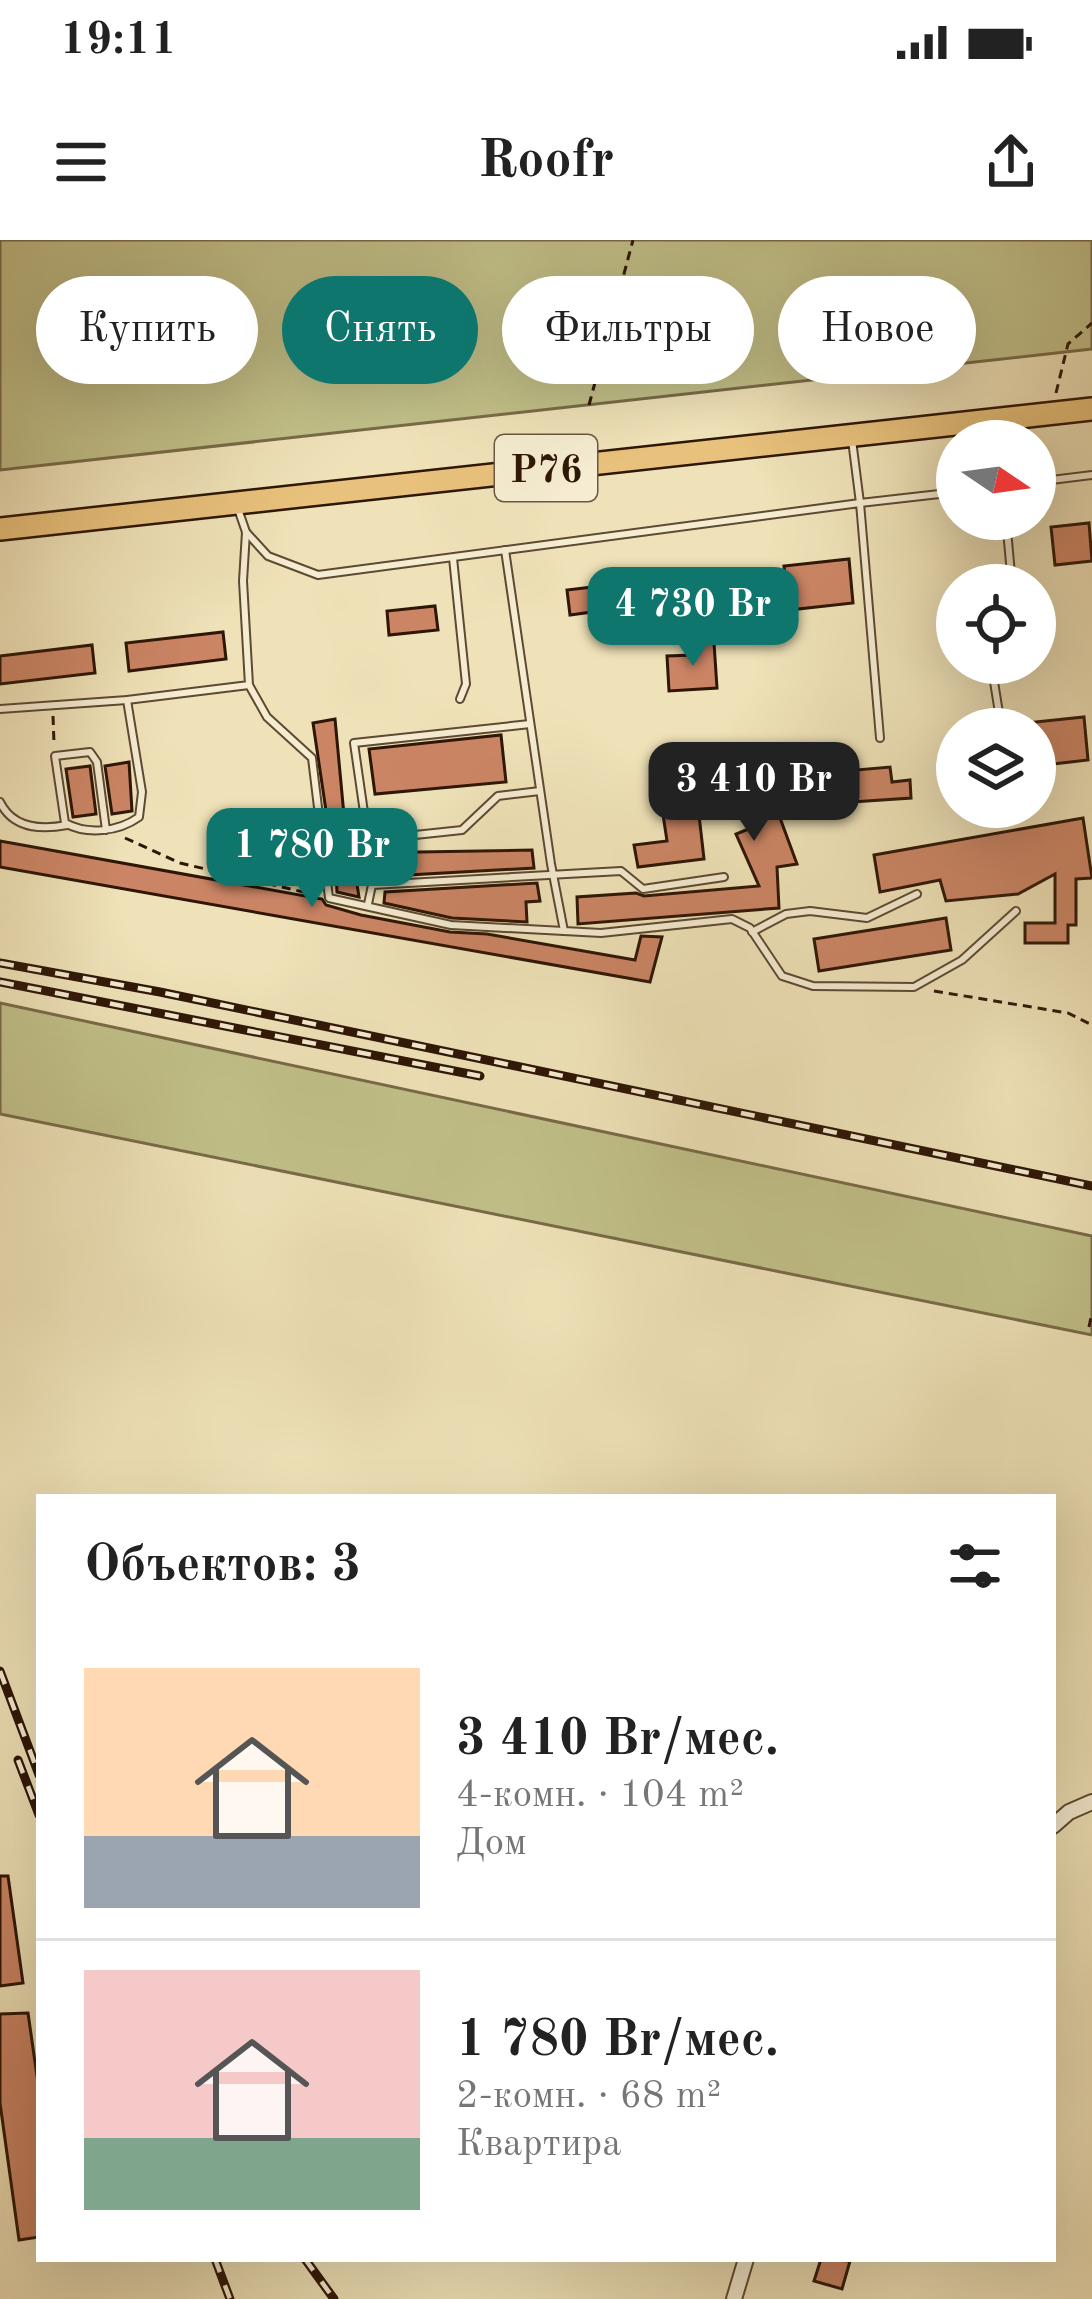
<!DOCTYPE html>
<html lang="ru">
<meta charset="utf-8">
<style>
body{margin:0;font-family:"Old Standard TT",serif;background:#f2f2f2;color:#222;height:100vh;display:flex;flex-direction:column;font-size:45px;white-space:nowrap}
*{box-sizing:border-box;margin:0}
p{font-size:39px;color:#767676}
.icon{flex:none;width:66px;height:66px;fill:none;stroke:currentColor;stroke-width:2;stroke-linecap:round;stroke-linejoin:round}
.map{position:relative;flex:1;overflow:hidden}
.sheet{position:absolute;left:36px;top:1254px;width:1020px;height:768px;display:flex;flex-direction:column;background:#fff;border-radius:0px;box-shadow:0 12px 48px #0002}
.sheet>*{flex:none}
.banner{position:absolute;left:36px;top:36px;width:1020px;height:108px;display:flex;gap:24px}
.needle{width:78px;rotate:103deg}
.fabs{position:absolute;left:936px;top:180px;display:grid;gap:24px}
.fabs a{display:grid;place-items:center;width:120px;height:120px;border-radius:50%;background:#fff;box-shadow:0 12px 48px #0002;font-size:60px}
.price{position:absolute;translate:-50% -102px;padding:0 27px;border-radius:24px;background:#0f766e;color:#fff;font-size:39px;line-height:78px;filter:drop-shadow(0 3px 6px #0008)}
.price::after{content:'';position:absolute;left:50%;top:72px;width:36px;height:27px;margin-left:-18px;background:inherit;clip-path:polygon(0 0,100% 0,50% 100%)}
.price.current{background:#222;color:#fff}
ul{padding:0;list-style:none}
li{display:flex;align-items:center;gap:36px;height:300px;padding:0 48px}
li+li{border-top:3px solid #e0e0e0}
li span{display:grid;place-items:center;flex:none;width:336px;height:240px;border-radius:0px;color:#555}
li>.icon{margin-inline-start:auto}
span .icon{width:144px;height:144px;fill:#fffc;stroke-width:1}
li b{font-size:51px}
h2{display:flex;justify-content:space-between;align-items:center;height:144px;padding:0 48px;font-size:51px}
.chip{padding:0 42px;border-radius:54px;background:#fff;box-shadow:0 12px 48px #0002;font-size:42px;line-height:108px}
.chip.current{background:#0f766e;color:#fff}
.status{display:flex;justify-content:space-between;align-items:center;height:84px;padding:0 60px;background:#fff;direction:ltr}
.status svg{height:33px;fill:currentColor}
header{display:flex;justify-content:space-between;align-items:center;height:156px;padding:0 48px;background:#fff;font-size:54px;font-weight:700}
.map>svg:first-child{display:block}
</style>
<div class="status"><b>19:11</b><svg viewBox="0 0 49 12"><path d="M0 12V9h3v3zM5 12V6h3v6zM10 12V3h3v9zM15 12V0h3v12zM26 1h20v11H26zM47 4h2v5h-2z"/></svg></div>
<header><svg class="icon" aria-label="menu" viewBox="0 0 24 24"><path d="M4 6h16M4 12h16M4 18h16"/></svg>Roofr<svg class="icon" aria-label="share" viewBox="0 0 24 24"><path d="M12 15V3M7 8l5-5 5 5M5 13v7h14v-7"/></svg></header>
<div class="map">
<svg width="1092" height="2059" viewBox="0 0 1092 2059">
<rect width="100%" height="100%" fill="#efe2b8"/>
<filter id="stains"><feTurbulence type="fractalNoise" baseFrequency=".00167" numOctaves="4"/><feColorMatrix values="0 0 0 0 .2 0 0 0 0 .09 0 0 0 0 .02 0 0 0 .5 -.17"/></filter>
<radialGradient id="worn" r=".72"><stop offset=".6" stop-color="#630" stop-opacity="0"/><stop offset="1" stop-color="#630" stop-opacity=".3"/></radialGradient>
<g fill="#c1c089" stroke="#786b48" stroke-width="3">
<path d="M 0,0 L 1092,0 L 1092,109 L 0,230 Z"/>
<path d="M 0,763 L 1092,996 L 1092,1095 L 0,874 Z"/>
</g>
<g fill="#cb8565" stroke="#2e1606" stroke-width="3">
<path d="M 1089,283 L 1092,321 L 1055,325 L 1051,287 Z"/>
<path d="M 849,319 L 853,363 L 789,370 L 784,326 Z"/>
<path d="M 696,331 L 699,358 L 662,362 L 659,334 Z"/>
<path d="M 626,343 L 629,367 L 570,375 L 567,350 Z"/>
<path d="M 435,366 L 438,390 L 389,395 L 387,371 Z"/>
<path d="M 223,392 L 226,419 L 129,431 L 126,403 Z"/>
<path d="M 714,403 L 717,448 L 669,451 L 667,416 L 693,415 L 692,405 Z"/>
<path d="M 92,405 L 95,433 L 0,444 L 0,416 Z"/>
<path d="M 1084,477 L 1088,520 L 1035,526 L 1035,482 Z"/>
<path d="M 335,479 L 345,586 L 357,584 L 358,613 L 532,610 L 534,628 L 356,638 L 359,657 L 337,652 L 334,592 L 329,591 L 313,483 Z"/>
<path d="M 501,495 L 506,542 L 375,554 L 369,509 Z"/>
<path d="M 129,522 L 132,571 L 112,574 L 105,526 Z"/>
<path d="M 90,526 L 96,574 L 73,577 L 66,529 Z"/>
<path d="M 890,527 L 892,542 L 910,540 L 911,558 L 776,567 L 797,624 L 777,627 L 779,668 L 578,684 L 577,657 L 636,653 L 644,656 L 759,646 L 736,594 L 751,588 L 736,537 L 775,528 L 777,537 Z"/>
<path d="M 703,557 L 706,574 L 699,575 L 704,619 L 638,627 L 634,605 L 667,601 L 661,561 Z"/>
<path d="M 1083,578 L 1092,638 L 1076,639 L 1076,685 L 1068,685 L 1068,703 L 1025,703 L 1025,683 L 1055,683 L 1055,634 L 1018,654 L 946,661 L 940,640 L 880,652 L 874,615 Z"/>
<path d="M 0,601 L 322,659 L 326,665 L 361,675 L 450,692 L 487,694 L 635,720 L 641,696 L 662,697 L 650,742 L 0,627 Z"/>
<path d="M 537,643 L 540,661 L 526,662 L 527,682 L 452,678 L 384,663 L 385,652 Z"/>
<path d="M 946,678 L 951,710 L 819,731 L 814,699 Z"/>
<path d="M 0,1636 L 8,1636 L 23,1743 L 0,1746 Z"/>
<path d="M 28,1773 L 39,1850 L 39,1997 L 19,2000 L 0,1863 L 0,1774 Z"/>
<path d="M 821,2019 L 850,2021 L 842,2049 L 814,2041 Z"/>
</g>
<g fill="none" stroke-linecap="round" stroke-linejoin="round">
<defs>
<g id="lane">
<path d="M 852,200 L 860,263 L 957,252"/>
<path d="M 1035,242 L 1092,235"/>
<path d="M 1006,279 L 1012,345"/>
<path d="M 246,292 L 268,316 L 318,335 L 860,263 L 880,498"/>
<path d="M 505,310 L 551,624 L 564,691 L 601,693 L 732,679 L 750,688 L 782,736 L 813,746 L 914,747 L 962,720 L 1016,671"/>
<path d="M 453,318 L 466,444 L 460,459"/>
<path d="M 991,423 L 1000,479"/>
<path d="M 249,445 L 267,477 L 312,518 L 329,658 L 451,685 L 564,691"/>
<path d="M 0,469 L 127,460 L 249,445 L 243,341 L 246,292 L 237,266"/>
<path d="M 530,484 L 354,503 L 368,600 L 462,590 L 498,556 L 540,551"/>
<path d="M 0,562 C 13,589 41,590 67,585"/>
<path d="M 106,590 L 97,522 L 90,512 L 55,516 L 65,583 C 87,595 118,592 139,577 L 142,552 L 127,460"/>
<path d="M 368,664 L 372,645 L 621,631 L 643,649 L 724,637"/>
<path d="M 752,692 L 786,674 L 810,671 L 867,678 L 917,654"/>
</g>
<g id="street">
<path d="M 1053,1586 L 1069,1572 L 1092,1562"/>
<path d="M 734,2059 L 746,2019"/>
</g>
<path id="primary" d="M 0,289 L 1092,169"/>
</defs>
<use href="#lane" stroke="#5e4932" stroke-width="10"/>
<use href="#street" stroke="#5e4932" stroke-width="18"/>
<use href="#primary" stroke="#2e1606" stroke-width="26"/>
<g stroke="#2e1606" stroke-width="3" stroke-dasharray="9 6" stroke-linecap="butt">
<path d="M 1056,153 L 1068,104 L 1092,83"/>
<path d="M 589,165 L 633,0"/>
<path d="M 53,476 L 54,503"/>
<path d="M 125,598 L 180,623 L 316,655"/>
<path d="M 934,751 L 1068,773 L 1092,785"/>
<path d="M 1089,1087 L 1092,1072"/>
</g>
<use href="#lane" stroke="#f5ecd1" stroke-width="6"/>
<use href="#street" stroke="#f5ecd1" stroke-width="14"/>
<use href="#primary" stroke="#e8c17c" stroke-width="21"/>
<defs>
<g id="rail">
<path d="M 0,723 L 160,752 L 1092,946"/>
<path d="M 0,742 L 480,836"/>
<path d="M 0,1431 L 39,1535"/>
<path d="M 18,1520 L 39,1575"/>
<path d="M 215,2019 L 230,2059"/>
<path d="M 305,2019 L 334,2059"/>
</g>
</defs>
<use href="#rail" stroke="#2e1606" stroke-width="9"/>
<use href="#rail" stroke="#f5ecd1" stroke-width="4.5" stroke-dasharray="14" stroke-linecap="butt"/>
</g>
<g text-anchor="middle" stroke-width="9" stroke-linejoin="round" paint-order="stroke">
<rect fill="#f5ecd1" stroke="#6a5643" stroke-width="3" x="495" y="195" width="102" height="66" rx="9"/>
<g font-size="39" font-weight="bold" fill="#2e1606">
<text x="546" y="242">Р76</text>
</g>
</g>
<rect width="100%" height="100%" filter="url(#stains)"/>
<rect width="100%" height="100%" fill="url(#worn)"/>
</svg>
<div class="fabs">
<a><svg class="needle" viewBox="-14 -14 28 28"><path d="M0-13l5 13h-10z" fill="#e53935"/><path d="M0 13l5-13h-10z" fill="#767676"/></svg></a>
<a><svg class="icon" aria-label="locate" viewBox="0 0 24 24"><circle cx="12" cy="12" r="6"/><path d="M12 2v4M12 18v4M2 12h4M18 12h4"/></svg></a>
<a><svg class="icon" aria-label="layers" viewBox="0 0 24 24"><path d="M12 4l9 5-9 5-9-5zM3 14l9 5 9-5"/></svg></a>
</div>
<b class="price" style="left:693px;top:429px">4 730 Br</b>
<b class="price current" style="left:754px;top:604px">3 410 Br</b>
<b class="price" style="left:312px;top:670px">1 780 Br</b>
<div class="banner">
<a class="chip">Купить</a>
<a class="chip current">Снять</a>
<a class="chip">Фильтры</a>
<a class="chip">Новое</a>
</div>
<section class="sheet">
<h2>Объектов: 3<svg class="icon" aria-label="filters" viewBox="0 0 24 24"><path d="M4 7h16M4 17h16"/><circle cx="9" cy="7" r="2"/><circle cx="15" cy="17" r="2"/></svg></h2>
<ul>
<li><span style="background:linear-gradient(#ffd9b3 70%,#9aa5b1 0)"><svg class="icon" aria-label="home" viewBox="0 0 24 24"><path d="M3 11l9-7 9 7M6 9v11h12V9"/></svg></span><div><b>3 410 Br/мес.</b><p>4-комн. · 104 m²</p><p>Дом</p></div></li>
<li><span style="background:linear-gradient(#f6c9c9 70%,#7fa58c 0)"><svg class="icon" aria-label="home" viewBox="0 0 24 24"><path d="M3 11l9-7 9 7M6 9v11h12V9"/></svg></span><div><b>1 780 Br/мес.</b><p>2-комн. · 68 m²</p><p>Квартира</p></div></li>
</ul>
</section>
</div>
